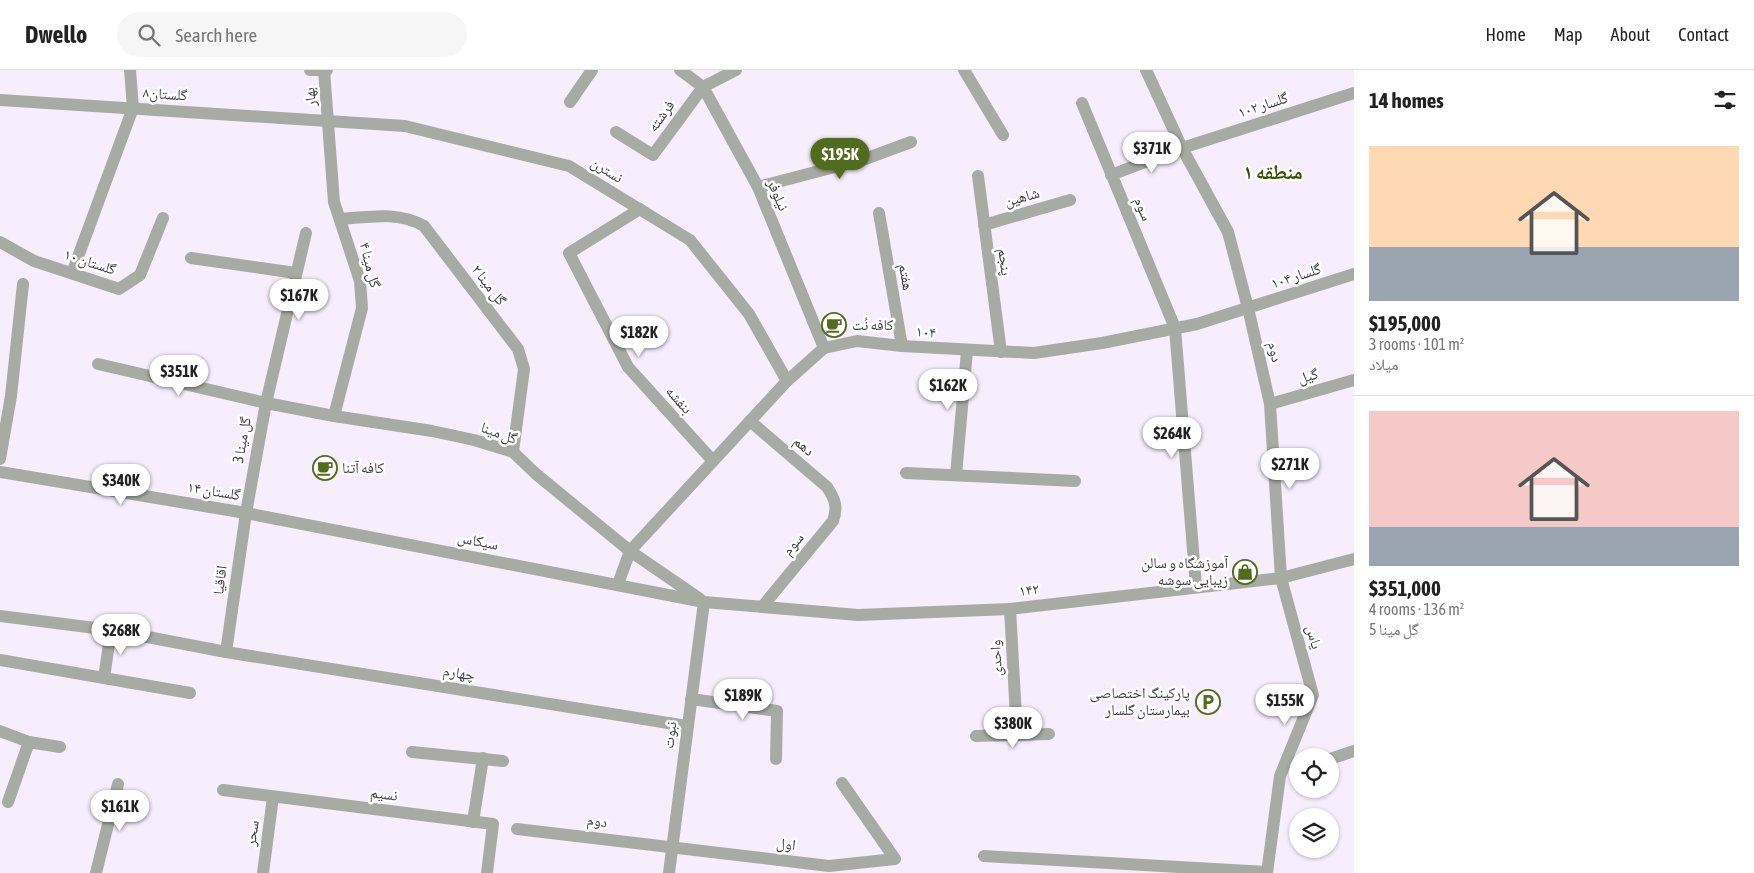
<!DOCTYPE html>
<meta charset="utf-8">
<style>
body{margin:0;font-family:"Asap Condensed","Noto Naskh Arabic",sans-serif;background:#f6f6f6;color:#222;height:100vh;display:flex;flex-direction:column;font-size:19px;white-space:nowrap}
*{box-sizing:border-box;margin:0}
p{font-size:16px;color:#767676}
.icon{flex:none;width:28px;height:28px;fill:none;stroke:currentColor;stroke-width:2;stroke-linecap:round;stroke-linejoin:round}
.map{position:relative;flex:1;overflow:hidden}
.panel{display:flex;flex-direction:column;background:#fff;width:400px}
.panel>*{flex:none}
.fabs{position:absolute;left:1289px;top:678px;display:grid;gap:10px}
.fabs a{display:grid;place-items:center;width:50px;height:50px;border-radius:50%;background:#fff;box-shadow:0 1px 4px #0004;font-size:25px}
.price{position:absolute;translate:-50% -42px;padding:0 11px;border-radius:18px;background:#fff;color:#222;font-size:16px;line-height:32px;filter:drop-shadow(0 1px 2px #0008)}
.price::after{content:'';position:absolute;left:50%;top:30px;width:15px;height:11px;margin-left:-8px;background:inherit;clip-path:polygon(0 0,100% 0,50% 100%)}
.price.on{background:#536b1c;color:#fff}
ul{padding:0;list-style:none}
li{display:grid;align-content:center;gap:10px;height:265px;padding:0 15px}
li+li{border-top:1px solid #e0e0e0}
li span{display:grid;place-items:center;height:155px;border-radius:0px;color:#555}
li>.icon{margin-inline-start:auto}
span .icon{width:90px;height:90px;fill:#fffc;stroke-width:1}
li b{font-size:21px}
h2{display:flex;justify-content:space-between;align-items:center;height:60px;padding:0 15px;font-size:21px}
header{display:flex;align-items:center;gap:30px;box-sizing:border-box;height:70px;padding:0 25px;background:#fff;border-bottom:1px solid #e0e0e0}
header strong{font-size:24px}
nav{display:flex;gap:28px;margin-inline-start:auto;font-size:18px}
.search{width:350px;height:45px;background:#f6f6f6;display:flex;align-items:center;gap:12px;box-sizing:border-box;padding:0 18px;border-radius:28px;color:#767676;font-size:19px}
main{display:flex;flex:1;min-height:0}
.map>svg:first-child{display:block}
</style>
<header>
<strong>Dwello</strong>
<div class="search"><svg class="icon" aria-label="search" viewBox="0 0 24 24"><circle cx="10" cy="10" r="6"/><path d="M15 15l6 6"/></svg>Search here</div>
<nav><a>Home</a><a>Map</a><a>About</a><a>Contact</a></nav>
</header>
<main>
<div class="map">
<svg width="1354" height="803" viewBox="0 0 1354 803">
<rect width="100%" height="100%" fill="#f6eefd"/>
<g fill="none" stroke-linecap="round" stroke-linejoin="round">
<g stroke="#a8aba3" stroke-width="12">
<path d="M 310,0 L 327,0"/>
<path d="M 324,0 L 334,132 L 360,211 L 362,238 L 334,346"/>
<path d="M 680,0 L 703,17 L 758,117 L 824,278"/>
<path d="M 964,0 L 1003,65"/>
<path d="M 1146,0 L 1182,78 L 1228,162 L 1248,238 L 1270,334 L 1281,508 L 1313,625 L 1280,706 L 1267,803"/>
<path d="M 0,30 L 405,56 L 569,96 L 690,170 L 749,244 L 787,311"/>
<path d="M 570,32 L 592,0"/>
<path d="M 1082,33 L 1175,258 L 1196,517"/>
<path d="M 616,62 L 653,85 L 703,17 L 736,0"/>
<path d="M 1111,105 L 1182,78 L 1354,23"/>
<path d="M 978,106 L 1001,282"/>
<path d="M 758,117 L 865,89 L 911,72"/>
<path d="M 640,139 L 569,183 L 628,297 L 713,391"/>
<path d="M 879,143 L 902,276"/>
<path d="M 340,149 C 369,147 398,141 424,156 L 518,279 L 524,299 L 513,382"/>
<path d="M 984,155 L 1070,130"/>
<path d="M 0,172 L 34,191 L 119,219 L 140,205 L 163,148"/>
<path d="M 191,188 L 296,203"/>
<path d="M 72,203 L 133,38 L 130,0"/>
<path d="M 98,294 L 266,333 L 334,346 L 432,361 L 474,370 L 513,382 L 536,404 L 630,481 L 700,529"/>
<path d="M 1270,334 L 1354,310"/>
<path d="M 750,351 L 827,417 C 835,429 838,437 833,451 L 762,537"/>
<path d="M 0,389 L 11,326 L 23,214"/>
<path d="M 0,402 L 246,443 L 704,532 L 858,545 L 1010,539 L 1281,508 L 1354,489"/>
<path d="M 906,403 L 1075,411"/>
<path d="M 956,405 L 967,281"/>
<path d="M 618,514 L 630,481 L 787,311 L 824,278 L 857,271 L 902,276 L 1034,283 L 1102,273 L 1197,254 L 1354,204"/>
<path d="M 1010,539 L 1017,665"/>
<path d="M 0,546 L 111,560 L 226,582 L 687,656"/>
<path d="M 226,582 L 246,443 L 266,333 L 306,163"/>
<path d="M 0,590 L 190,623"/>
<path d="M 104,608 L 111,560"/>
<path d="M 691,629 L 777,641 L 776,689"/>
<path d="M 0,661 L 29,672 L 60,677"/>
<path d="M 976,666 L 1049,664"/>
<path d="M 412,682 L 503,691"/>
<path d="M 1330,689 L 1354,681"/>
<path d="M 223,720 L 493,754 L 487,803"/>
<path d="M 8,732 L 29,672"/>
<path d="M 473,752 L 483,688"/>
<path d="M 517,759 L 829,796 L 895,789 L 842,713"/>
<path d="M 984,786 L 1267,802"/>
<path d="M 96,803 L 118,714"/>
<path d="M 263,803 L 273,727"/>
<path d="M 669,803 L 704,532"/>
</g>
</g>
<defs>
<symbol id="cafe-ring" viewBox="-11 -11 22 22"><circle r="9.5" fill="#fff" stroke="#536b1c" stroke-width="1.5"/><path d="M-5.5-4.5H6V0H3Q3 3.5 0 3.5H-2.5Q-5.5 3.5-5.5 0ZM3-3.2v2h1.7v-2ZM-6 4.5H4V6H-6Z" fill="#536b1c"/></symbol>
<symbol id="shop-ring" viewBox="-11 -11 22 22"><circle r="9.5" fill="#fff" stroke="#536b1c" stroke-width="1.5"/><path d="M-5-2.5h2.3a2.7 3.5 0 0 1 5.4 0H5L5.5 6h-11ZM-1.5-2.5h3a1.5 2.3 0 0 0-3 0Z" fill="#536b1c"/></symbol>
<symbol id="parking-ring" viewBox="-11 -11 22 22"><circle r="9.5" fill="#fff" stroke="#536b1c" stroke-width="1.5"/><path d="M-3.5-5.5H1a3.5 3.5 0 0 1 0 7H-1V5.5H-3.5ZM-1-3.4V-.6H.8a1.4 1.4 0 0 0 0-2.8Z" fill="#536b1c"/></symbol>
</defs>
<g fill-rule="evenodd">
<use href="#cafe-ring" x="820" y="241" width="28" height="28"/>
<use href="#cafe-ring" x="311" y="384" width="28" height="28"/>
<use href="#shop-ring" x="1231" y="488" width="28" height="28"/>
<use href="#parking-ring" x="1194" y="618" width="28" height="28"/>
</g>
<g text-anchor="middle" stroke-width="5" stroke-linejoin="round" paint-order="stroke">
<g font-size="15" fill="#3e3a41" stroke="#fff">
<text transform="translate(165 24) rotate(4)" y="5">گلستان۸</text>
<text transform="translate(310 27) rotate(-96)" y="5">بهار</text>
<text transform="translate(1263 35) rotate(-18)" y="5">گلسار ۱۰۲</text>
<text transform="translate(661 46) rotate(-54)" y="5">فرشته</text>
<text transform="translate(607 100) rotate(32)" y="5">نسترن</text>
<text transform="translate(778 125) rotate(67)" y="5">نیلوفر</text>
<text transform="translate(1022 127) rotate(-16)" y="5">شاهین</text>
<text transform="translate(1143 139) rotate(67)" y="5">سوم</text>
<text transform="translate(90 192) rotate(18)" y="5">گلستان ۱۰</text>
<text transform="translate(1005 192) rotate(83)" y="5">پنجم</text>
<text transform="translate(370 195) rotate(76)" y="5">گل مینا ۴</text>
<text transform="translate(1296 206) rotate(-18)" y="5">گلسار ۱۰۴</text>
<text transform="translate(906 207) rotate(80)" y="5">هفتم</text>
<text transform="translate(489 215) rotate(53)" y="5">گل مینا ۲</text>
<text transform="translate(926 262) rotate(4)" y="5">۱۰۴</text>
<text transform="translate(1275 282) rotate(77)" y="5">دوم</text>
<text transform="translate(1308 306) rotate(-16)" y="5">گیل</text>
<text transform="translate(679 330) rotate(48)" y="5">بنفشه</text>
<text transform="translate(499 363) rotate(20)" y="5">گل مینا</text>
<text transform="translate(242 370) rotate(-80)" y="5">گل مینا 3</text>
<text transform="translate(804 376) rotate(41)" y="5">دهم</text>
<text transform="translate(214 421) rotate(9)" y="5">گلستان ۱۴</text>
<text transform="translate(478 471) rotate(11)" y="5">سیکاس</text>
<text transform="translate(793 474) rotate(-50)" y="5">سوم</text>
<text transform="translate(220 510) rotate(-82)" y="5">اقاقیا</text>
<text transform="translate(1029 520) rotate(-6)" y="5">۱۴۲</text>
<text transform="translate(1314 567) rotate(75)" y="5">یاس</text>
<text transform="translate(996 588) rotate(-93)" y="5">واحدی</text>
<text transform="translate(459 603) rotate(9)" y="5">چهارم</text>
<text transform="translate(670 665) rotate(-83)" y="5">نبوت</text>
<text transform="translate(384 724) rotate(7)" y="5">نسیم</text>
<text transform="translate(597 751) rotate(7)" y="5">دوم</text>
<text transform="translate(252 763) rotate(-82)" y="5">سحر</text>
<text transform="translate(786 774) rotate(7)" y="5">اول</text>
</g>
<g font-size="15" fill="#3e3a41" stroke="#fff" text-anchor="start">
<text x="852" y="260">کافه نُت</text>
<text x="342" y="403">کافه آتنا</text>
<text x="1228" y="498" text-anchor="end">آموزشگاه و سالن<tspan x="1228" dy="17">زیبایی سوشه</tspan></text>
<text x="1190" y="628" text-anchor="end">پارکینگ اختصاصی<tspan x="1190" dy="17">بیمارستان گلسار</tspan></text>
</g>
<g font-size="20" font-weight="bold" fill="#3b5000" stroke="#fff">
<text x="1273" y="109">منطقه ۱</text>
</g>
</g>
</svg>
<div class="fabs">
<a><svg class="icon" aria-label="locate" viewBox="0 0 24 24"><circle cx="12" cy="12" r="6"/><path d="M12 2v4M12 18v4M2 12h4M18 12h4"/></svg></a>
<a><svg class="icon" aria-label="layers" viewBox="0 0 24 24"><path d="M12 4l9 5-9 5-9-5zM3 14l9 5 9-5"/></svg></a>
</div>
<b class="price" style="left:1152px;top:104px">$371K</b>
<b class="price on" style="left:840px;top:110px">$195K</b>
<b class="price" style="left:299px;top:251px">$167K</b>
<b class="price" style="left:639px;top:288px">$182K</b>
<b class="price" style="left:179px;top:327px">$351K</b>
<b class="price" style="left:948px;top:341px">$162K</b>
<b class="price" style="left:1172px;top:389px">$264K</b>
<b class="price" style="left:1290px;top:420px">$271K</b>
<b class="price" style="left:121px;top:436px">$340K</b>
<b class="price" style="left:121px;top:586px">$268K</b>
<b class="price" style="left:743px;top:651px">$189K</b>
<b class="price" style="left:1285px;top:656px">$155K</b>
<b class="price" style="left:1013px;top:679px">$380K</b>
<b class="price" style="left:120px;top:762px">$161K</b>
</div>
<section class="panel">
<h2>14 homes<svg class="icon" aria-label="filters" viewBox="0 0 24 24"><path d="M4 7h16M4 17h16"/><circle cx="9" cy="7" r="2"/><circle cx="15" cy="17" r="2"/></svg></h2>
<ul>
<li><span style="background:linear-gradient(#ffd9b3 65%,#9aa5b1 0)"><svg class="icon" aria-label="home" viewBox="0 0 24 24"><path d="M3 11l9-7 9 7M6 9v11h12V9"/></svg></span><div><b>$195,000</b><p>3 rooms · 101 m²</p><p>میلاد</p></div></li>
<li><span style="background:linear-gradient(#f6c9c9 75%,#9aa5b1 0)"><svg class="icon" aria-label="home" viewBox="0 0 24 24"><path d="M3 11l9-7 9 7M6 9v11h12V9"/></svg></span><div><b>$351,000</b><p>4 rooms · 136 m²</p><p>گل مینا 5</p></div></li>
</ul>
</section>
</main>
